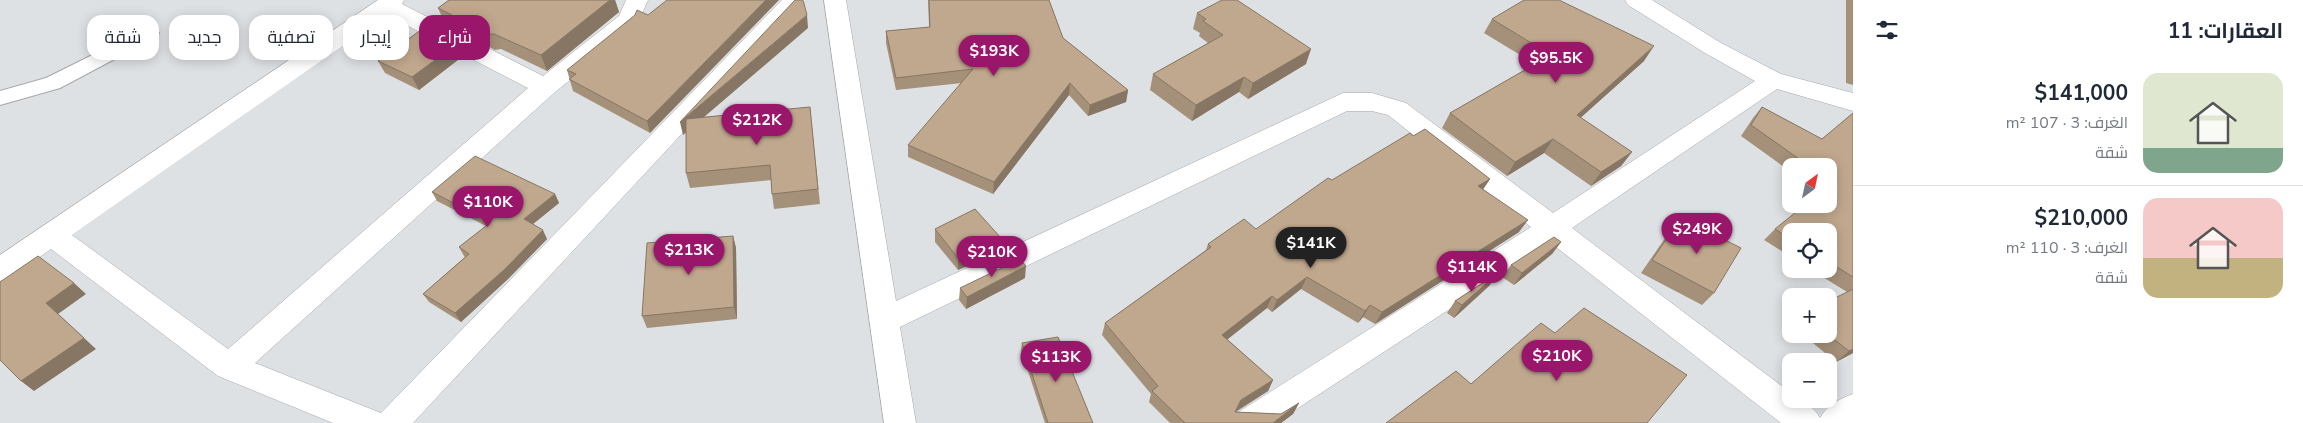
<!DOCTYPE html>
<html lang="ar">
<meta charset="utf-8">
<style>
body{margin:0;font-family:"Nunito Sans",Cairo,sans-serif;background:#f6f6f7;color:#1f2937;direction:rtl;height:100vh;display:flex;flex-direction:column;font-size:19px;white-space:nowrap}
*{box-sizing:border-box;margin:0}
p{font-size:16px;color:#747a83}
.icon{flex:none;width:28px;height:28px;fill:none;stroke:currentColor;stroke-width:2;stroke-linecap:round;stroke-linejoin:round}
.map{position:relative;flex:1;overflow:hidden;direction:ltr}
.sheet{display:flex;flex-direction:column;background:#fff;width:450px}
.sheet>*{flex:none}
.top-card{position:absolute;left:15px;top:15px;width:475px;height:45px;direction:rtl;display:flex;gap:10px}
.needle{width:32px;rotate:33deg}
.tools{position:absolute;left:1782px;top:158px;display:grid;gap:10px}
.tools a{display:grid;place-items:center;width:55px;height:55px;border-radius:10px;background:#fff;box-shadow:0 2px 12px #0003;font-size:25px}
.price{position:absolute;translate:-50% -42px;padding:0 11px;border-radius:18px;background:#9a166b;color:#fff;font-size:16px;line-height:32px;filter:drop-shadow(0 1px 2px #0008)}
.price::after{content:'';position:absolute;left:50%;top:30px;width:15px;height:11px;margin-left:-8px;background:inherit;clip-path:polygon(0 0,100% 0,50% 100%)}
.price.selected{background:#222;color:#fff}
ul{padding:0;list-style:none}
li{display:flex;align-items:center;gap:15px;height:125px;padding:0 20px}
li+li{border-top:1px solid #e0e1e3}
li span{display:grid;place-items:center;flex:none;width:140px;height:100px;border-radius:15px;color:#555}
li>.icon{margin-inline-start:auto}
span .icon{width:60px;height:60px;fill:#fffc;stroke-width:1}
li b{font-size:21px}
h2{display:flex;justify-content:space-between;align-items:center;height:60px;padding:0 20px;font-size:21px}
.chip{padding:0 18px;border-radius:15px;background:#fff;box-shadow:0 2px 12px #0003;font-size:18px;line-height:45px}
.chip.selected{background:#9a166b;color:#fff}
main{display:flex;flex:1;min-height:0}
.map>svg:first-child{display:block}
</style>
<main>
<section class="sheet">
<h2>العقارات: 11<svg class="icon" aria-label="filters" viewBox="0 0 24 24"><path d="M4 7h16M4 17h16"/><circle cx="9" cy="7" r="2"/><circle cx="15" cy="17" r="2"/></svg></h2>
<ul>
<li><span style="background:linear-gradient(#dfe7d0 75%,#7fa58c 0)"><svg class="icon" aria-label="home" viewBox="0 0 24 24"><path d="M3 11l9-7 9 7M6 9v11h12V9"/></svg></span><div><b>$141,000</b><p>الغرف: 3 · 107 m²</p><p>شقة</p></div></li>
<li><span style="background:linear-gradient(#f6c9c9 60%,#c2b280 0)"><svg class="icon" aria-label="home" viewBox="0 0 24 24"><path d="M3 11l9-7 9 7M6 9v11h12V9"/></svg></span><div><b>$210,000</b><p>الغرف: 3 · 110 m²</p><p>شقة</p></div></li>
</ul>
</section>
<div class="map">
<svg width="1853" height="423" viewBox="0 0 1853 423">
<rect width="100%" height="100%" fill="#dee1e4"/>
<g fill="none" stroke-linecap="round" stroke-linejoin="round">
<defs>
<path id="service" d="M 149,27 L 156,29 L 159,33 L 156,37 L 60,88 L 0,105 L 0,91 L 46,78 Z"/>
<g id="minor">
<path d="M 378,0 L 404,0 L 402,4 L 543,76 L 619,16 L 626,0 L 648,0 L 637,25 L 554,93 L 255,363 L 381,413 L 782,0 L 806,0 L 413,423 L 333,423 L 218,376 L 51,249 L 10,278 L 0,281 L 0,255 ZM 387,15 L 528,88 L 228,349 L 72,235 Z"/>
<path d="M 824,0 L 846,0 L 896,301 L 1343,93 L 1372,93 L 1406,103 L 1553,213 L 1755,81 L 1705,53 L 1628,5 L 1625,0 L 1652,0 L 1721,43 L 1781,74 L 1853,93 L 1853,111 L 1777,89 L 1572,228 L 1791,393 L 1791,399 C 1802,399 1815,408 1820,418 C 1826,406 1841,398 1853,394 L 1853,423 L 1781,423 L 1551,243 L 1275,423 L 1232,423 L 1237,413 L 1531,227 L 1388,115 L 1372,111 L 1347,111 L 900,327 L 916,423 L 884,423 Z"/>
</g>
</defs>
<use href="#service" stroke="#a5a8ab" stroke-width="2"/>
<use href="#minor" stroke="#a5a8ab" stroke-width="1"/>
<use href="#service" fill="#fff" fill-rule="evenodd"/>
<use href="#minor" fill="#fff" fill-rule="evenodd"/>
</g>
<g fill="#a5907a">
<path d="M 449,0 L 615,0 L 619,12 L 547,71 L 501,49 L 495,50 L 445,24 L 438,8 Z"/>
<path d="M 928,0 L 1049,0 L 1063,38 L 1128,90 L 1126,102 L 1088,116 L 1069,95 L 993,194 L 908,157 L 908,145 L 962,83 L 896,90 L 886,43 L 886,31 L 929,27 Z"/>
<path d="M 1846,0 L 1853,0 L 1853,85 L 1846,83 Z"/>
<path d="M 1197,13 L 1306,64 L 1248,99 L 1239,92 L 1192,121 L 1150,90 L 1153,74 L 1208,43 L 1199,36 L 1200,33 L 1193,29 Z"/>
<path d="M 648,15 L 650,133 L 573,91 L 567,70 Z"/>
<path d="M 1492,19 L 1644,61 L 1580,118 L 1632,152 L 1621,166 L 1591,186 L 1544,153 L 1507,176 L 1442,128 L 1450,113 L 1535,64 L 1484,33 Z"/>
<path d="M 808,28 L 704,117 L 810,107 L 820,204 L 774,209 L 772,194 L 771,180 L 690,188 L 686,173 L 686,132 L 683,135 Z"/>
<path d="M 457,44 L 463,56 L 419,90 L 385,73 L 378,61 Z"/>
<path d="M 1762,107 L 1822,139 L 1853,113 L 1853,353 L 1836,362 L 1802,334 L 1829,334 L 1847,292 L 1810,269 L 1829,269 L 1829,231 L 1791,231 L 1791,257 L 1764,240 L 1775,229 L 1829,204 L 1829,166 L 1791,166 L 1791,172 L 1741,136 L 1753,118 Z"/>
<path d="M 1490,179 L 1483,189 L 1519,232 L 1375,324 L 1363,317 L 1358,323 L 1301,289 L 1272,312 L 1267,308 L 1227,339 L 1273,380 L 1268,391 L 1236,412 L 1281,414 L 1299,403 L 1293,414 L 1281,423 L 1170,423 L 1149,402 L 1151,394 L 1102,335 L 1105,323 L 1206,250 L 1208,244 L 1256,229 L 1332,180 Z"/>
<path d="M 432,192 L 555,194 L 559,203 L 533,224 L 547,239 L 508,279 L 461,322 L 429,302 L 423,294 L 465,257 L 464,256 L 459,247 L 486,226 L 437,201 Z"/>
<path d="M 1681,218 L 1714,293 L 1702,305 L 1641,273 L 1670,231 Z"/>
<path d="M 935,229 L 1000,251 L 958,270 L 935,242 Z"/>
<path d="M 733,236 L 736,248 L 737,319 L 647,328 L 642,316 Z"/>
<path d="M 1561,242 L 1552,254 L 1514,285 L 1502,277 L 1511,265 Z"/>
<path d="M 1498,273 L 1489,286 L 1454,318 L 1447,313 L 1455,301 Z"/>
<path d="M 1025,278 L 966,309 L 959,300 L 960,288 Z"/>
<path d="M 1022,343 L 1093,423 L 1045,423 L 1021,350 Z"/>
</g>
<g fill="#867663">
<path d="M 610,0 L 615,0 L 619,12 L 547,71 L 541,55 Z"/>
<path d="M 766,0 L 779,0 L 650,133 L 647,121 Z"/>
<path d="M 807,15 L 808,28 L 683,135 L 680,122 Z"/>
<path d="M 457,44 L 463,56 L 419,90 L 412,77 Z"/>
<path d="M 1654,46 L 1644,61 L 1567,130 L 1577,115 Z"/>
<path d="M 1311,49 L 1306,64 L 1248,99 L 1253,83 Z"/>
<path d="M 1244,77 L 1239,92 L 1192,121 L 1196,105 Z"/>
<path d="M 1070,83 L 1069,95 L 993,194 L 994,182 Z"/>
<path d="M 1128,90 L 1126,102 L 1088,116 L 1090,105 Z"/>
<path d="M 1553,139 L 1544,153 L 1507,176 L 1515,162 Z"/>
<path d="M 1632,152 L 1621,166 L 1591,186 L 1601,172 Z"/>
<path d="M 1490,179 L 1482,191 L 1478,186 Z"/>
<path d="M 555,194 L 559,203 L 528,228 L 524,219 Z"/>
<path d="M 1528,220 L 1519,232 L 1375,324 L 1382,312 Z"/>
<path d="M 543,230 L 547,239 L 508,279 L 461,322 L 455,313 Z"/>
<path d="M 733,236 L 736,248 L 737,319 L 734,307 Z"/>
<path d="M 1001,238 L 1000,251 L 958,270 L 958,258 Z"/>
<path d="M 1561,242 L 1552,254 L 1514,285 L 1522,273 Z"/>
<path d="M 1026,266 L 1025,278 L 966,309 L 967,297 Z"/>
<path d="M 1498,273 L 1489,286 L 1454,318 L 1462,305 Z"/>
<path d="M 1307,277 L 1301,289 L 1272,312 L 1277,300 Z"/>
<path d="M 74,283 L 86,294 L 58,314 L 96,349 L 34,391 L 21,381 L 46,303 Z"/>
<path d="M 1272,296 L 1267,308 L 1218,347 L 1222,335 Z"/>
<path d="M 1370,305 L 1363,317 L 1358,323 L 1365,311 Z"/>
<path d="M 1853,349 L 1853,353 L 1836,362 L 1849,351 Z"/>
<path d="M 1273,380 L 1268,391 L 1236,411 L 1230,423 L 1241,400 Z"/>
<path d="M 1299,403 L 1293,414 L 1281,423 L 1273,423 Z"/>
</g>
<g fill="#c0a88e" stroke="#867663">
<path d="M 449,0 L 610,0 L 541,55 L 494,34 L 489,34 L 438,8 Z"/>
<path d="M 667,0 L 766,0 L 647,121 L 569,79 L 576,74 L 567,70 L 635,15 L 637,10 L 648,15 Z"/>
<path d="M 795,0 L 803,0 L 807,15 L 680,122 Z"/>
<path d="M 929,0 L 1049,0 L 1063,38 L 1128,90 L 1090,105 L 1070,83 L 994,182 L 908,145 L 973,69 L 896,78 L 886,31 L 930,27 Z"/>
<path d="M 1222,0 L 1237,0 L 1311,49 L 1253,83 L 1244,77 L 1196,105 L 1153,74 L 1223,35 L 1203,21 L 1206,19 L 1197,13 Z"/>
<path d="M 1524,0 L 1559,0 L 1654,46 L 1577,115 L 1632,152 L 1601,172 L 1553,139 L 1515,162 L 1450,113 L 1551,55 L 1492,19 Z"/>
<path d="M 425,27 L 457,44 L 412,77 L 378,61 Z"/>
<path d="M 810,107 L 818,189 L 772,194 L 770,165 L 686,173 L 686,119 Z"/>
<path d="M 1762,107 L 1822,139 L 1853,113 L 1853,277 L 1829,262 L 1829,231 L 1791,231 L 1791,239 L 1775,229 L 1806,204 L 1829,204 L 1829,186 L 1832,183 L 1829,180 L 1829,166 L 1809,166 L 1751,125 Z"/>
<path d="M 1425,129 L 1490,179 L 1478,186 L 1528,220 L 1382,312 L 1370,305 L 1365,311 L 1307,277 L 1277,300 L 1272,296 L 1222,335 L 1273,380 L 1241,400 L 1235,412 L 1281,414 L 1299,403 L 1273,423 L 1185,423 L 1152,391 L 1158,386 L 1105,323 L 1211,247 L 1208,244 L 1244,219 L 1256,229 L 1328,178 L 1332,180 L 1410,133 L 1413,136 Z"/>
<path d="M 475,156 L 555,194 L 524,219 L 543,230 L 504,270 L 455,313 L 423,294 L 469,254 L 459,247 L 491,222 L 432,192 Z"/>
<path d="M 975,209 L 1001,238 L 958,258 L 935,229 Z"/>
<path d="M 1681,218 L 1741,248 L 1714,293 L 1652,260 Z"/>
<path d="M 733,236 L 734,307 L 642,316 L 647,243 Z"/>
<path d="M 1554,237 L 1561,242 L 1522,273 L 1511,265 Z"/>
<path d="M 38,256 L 74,283 L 46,303 L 84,338 L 21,381 L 0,360 L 0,282 Z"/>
<path d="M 1020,259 L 1026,266 L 967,297 L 960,288 Z"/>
<path d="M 1498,273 L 1462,305 L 1455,301 Z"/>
<path d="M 1853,289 L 1853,349 L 1849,351 L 1827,334 L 1829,334 L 1829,301 Z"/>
<path d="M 1584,308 L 1687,375 L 1647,423 L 1386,423 L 1456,371 L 1471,384 L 1541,323 L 1555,333 Z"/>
<path d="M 1058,337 L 1093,423 L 1048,423 L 1022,343 Z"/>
</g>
</svg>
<div class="tools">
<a><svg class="needle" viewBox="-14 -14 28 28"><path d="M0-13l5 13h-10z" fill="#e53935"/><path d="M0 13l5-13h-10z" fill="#747a83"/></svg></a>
<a><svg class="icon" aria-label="locate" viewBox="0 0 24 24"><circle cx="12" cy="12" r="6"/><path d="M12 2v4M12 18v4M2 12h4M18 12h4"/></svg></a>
<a>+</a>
<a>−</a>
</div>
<b class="price" style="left:994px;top:77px">$193K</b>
<b class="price" style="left:1556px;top:84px">$95.5K</b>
<b class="price" style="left:757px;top:146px">$212K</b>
<b class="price" style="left:488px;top:228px">$110K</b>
<b class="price" style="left:1697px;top:255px">$249K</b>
<b class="price selected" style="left:1311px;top:269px">$141K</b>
<b class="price" style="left:689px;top:276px">$213K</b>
<b class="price" style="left:992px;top:278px">$210K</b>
<b class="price" style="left:1472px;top:293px">$114K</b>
<b class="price" style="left:1557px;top:382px">$210K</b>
<b class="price" style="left:1056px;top:383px">$113K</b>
<div class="top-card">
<a class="chip selected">شراء</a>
<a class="chip">إيجار</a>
<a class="chip">تصفية</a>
<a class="chip">جديد</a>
<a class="chip">شقة</a>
</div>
</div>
</main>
